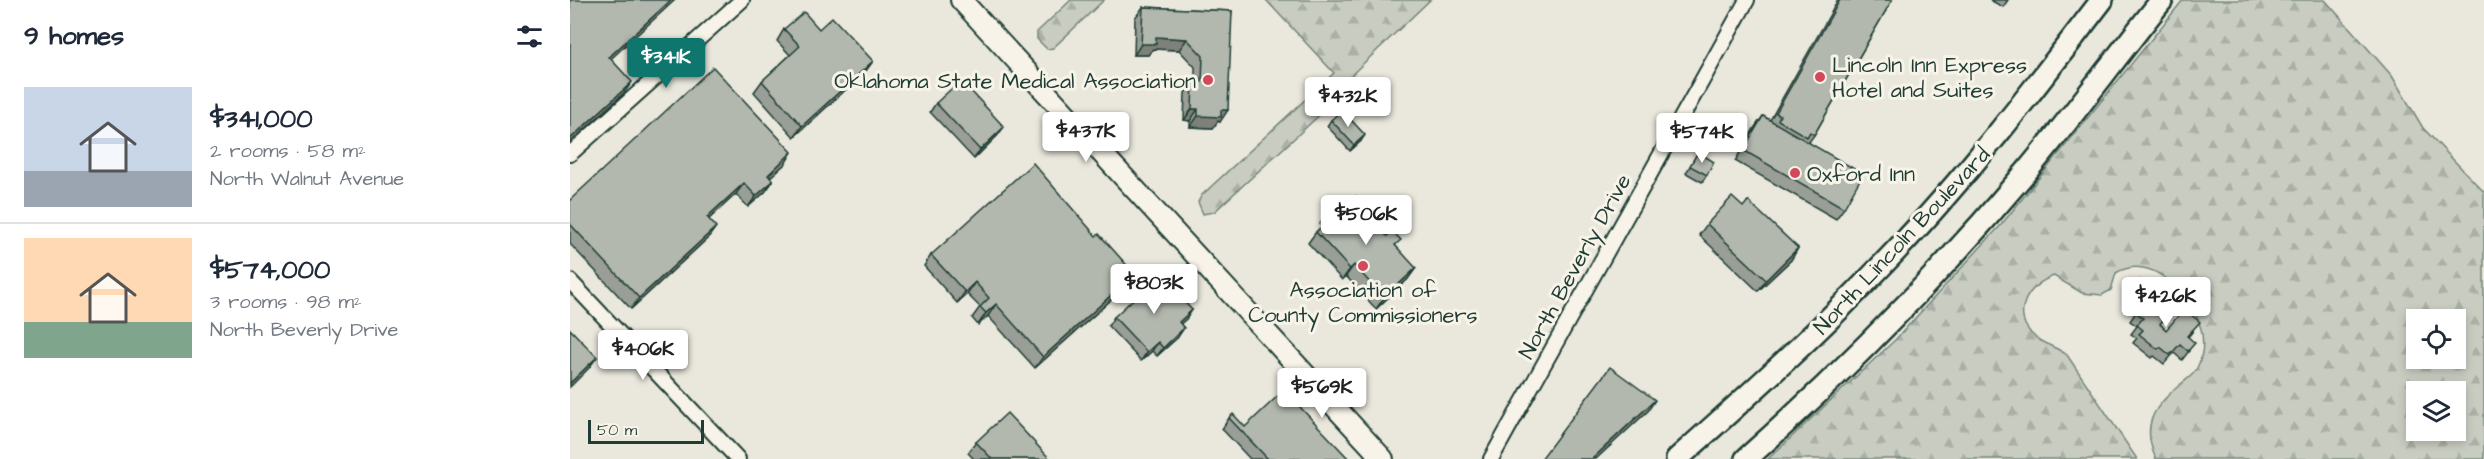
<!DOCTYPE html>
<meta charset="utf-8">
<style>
body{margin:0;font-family:"Architects Daughter",sans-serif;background:#f2f2f3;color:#1f2937;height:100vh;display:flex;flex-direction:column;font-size:22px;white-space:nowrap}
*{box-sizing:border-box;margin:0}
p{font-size:20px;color:#747a83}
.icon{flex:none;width:33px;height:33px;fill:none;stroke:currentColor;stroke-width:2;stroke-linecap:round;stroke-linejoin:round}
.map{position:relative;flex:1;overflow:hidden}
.drawer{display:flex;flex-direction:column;background:#fff;width:570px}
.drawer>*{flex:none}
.fabs{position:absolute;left:1836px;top:309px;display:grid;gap:12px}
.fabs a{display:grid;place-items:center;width:60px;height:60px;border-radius:0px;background:#fff;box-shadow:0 3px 9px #0003;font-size:30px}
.scale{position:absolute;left:18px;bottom:15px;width:116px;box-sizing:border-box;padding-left:6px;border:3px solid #1f3d34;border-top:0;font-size:16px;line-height:21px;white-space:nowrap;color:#1f3d34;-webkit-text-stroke:4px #f7f3e8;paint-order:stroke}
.price{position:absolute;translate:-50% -51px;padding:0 14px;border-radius:6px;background:#fff;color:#222;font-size:20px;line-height:39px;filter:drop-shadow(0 2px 3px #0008)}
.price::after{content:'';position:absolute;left:50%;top:36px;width:18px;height:14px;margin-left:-9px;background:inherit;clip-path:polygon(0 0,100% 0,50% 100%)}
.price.on{background:#0f766e;color:#fff}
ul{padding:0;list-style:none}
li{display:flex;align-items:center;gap:18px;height:150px;padding:0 24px}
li+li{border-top:2px solid #e0e1e3}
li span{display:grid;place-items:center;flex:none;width:168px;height:120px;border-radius:0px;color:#555}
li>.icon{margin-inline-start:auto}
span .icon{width:72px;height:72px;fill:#fffc;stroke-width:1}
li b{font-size:26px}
h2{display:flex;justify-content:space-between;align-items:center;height:72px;padding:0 24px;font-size:26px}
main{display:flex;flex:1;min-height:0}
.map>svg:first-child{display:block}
</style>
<main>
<section class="drawer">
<h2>9 homes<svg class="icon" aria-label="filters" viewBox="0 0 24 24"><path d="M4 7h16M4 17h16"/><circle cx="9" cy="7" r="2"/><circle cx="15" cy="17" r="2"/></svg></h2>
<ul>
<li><span style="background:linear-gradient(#c9d6e8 70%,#9aa5b1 0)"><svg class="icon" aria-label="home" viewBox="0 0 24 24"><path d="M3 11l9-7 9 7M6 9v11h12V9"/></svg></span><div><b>$341,000</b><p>2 rooms · 58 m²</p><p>North Walnut Avenue</p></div></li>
<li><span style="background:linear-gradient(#ffd9b3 70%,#7fa58c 0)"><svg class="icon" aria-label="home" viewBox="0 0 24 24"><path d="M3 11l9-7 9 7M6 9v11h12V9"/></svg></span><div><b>$574,000</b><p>3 rooms · 98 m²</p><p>North Beverly Drive</p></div></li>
</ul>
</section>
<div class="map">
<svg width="1914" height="459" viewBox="0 0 1914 459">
<defs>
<pattern id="forest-firs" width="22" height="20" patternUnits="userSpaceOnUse" patternTransform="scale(1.5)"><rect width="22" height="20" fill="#c8ccc1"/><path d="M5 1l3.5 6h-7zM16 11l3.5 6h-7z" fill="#abb0a6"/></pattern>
</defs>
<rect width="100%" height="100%" fill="#eae8dd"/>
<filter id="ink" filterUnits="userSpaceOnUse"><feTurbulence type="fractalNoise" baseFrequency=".0167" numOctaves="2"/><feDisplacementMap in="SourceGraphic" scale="12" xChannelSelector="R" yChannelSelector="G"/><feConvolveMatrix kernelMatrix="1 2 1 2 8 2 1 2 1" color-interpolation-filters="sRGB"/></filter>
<g filter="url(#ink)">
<g fill="url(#forest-firs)" stroke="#74847a" stroke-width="1.5" fill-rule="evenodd">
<path d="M 501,0 L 534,0 L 483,48 L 477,49 L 467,39 L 467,32 Z"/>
<path d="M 696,0 L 860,0 L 775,81 L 780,87 L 644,212 L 633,214 L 628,202 L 632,195 L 764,73 Z"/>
<path d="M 1613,0 L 1755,0 L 1822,76 L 1853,128 L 1914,192 L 1914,459 L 1586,459 C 1570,424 1585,405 1611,384 C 1616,380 1625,374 1627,368 C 1644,333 1620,293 1589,274 C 1575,266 1560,265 1546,273 L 1541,290 L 1532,295 L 1512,293 L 1484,276 C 1458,284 1439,315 1465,337 C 1475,345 1487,347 1497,355 L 1567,459 L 1198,459 L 1325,340 L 1431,225 ZM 1846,320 L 1886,320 L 1886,358 L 1846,358 ZM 1846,392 L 1886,392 L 1886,430 L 1846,430 Z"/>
</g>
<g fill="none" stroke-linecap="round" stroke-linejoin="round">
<defs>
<g id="minor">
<path d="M 0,154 L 172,0"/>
<path d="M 0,281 L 168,459"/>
<path d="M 921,459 L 1177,0"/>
</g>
<path id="secondary" d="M 391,0 L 813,459"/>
<g id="primary">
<path d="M 1107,459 C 1179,395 1251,330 1318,259 C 1396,178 1464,89 1532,0"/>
<path d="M 1176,459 C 1276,370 1369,275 1456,172 C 1503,116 1546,57 1592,0"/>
</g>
</defs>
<use href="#minor" stroke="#1f3d34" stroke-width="18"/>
<use href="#secondary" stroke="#1f3d34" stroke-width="24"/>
<use href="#primary" stroke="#1f3d34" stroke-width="26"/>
<use href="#minor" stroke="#f7f3e8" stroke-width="14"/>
<use href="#secondary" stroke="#f7f3e8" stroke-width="20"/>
<use href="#primary" stroke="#f7f3e8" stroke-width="21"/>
</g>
<g fill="#999e96" stroke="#1f3d34" stroke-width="1.5">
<path d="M 1268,0 L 1322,0 L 1244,135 L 1239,142 L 1274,208 L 1266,219 L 1165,161 L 1185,127 L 1193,116 L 1200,120 Z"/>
<path d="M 1420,0 L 1438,0 L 1433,7 Z"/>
<path d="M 573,7 L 662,11 L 650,122 L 648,121 L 643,128 L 620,127 L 620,121 L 614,120 L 615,93 L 623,82 L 625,82 L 625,67 L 609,50 L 583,49 L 578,55 L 564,55 L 565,18 Z"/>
<path d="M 214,29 L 249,29 L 303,61 L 295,72 L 224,137 L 184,92 L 192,81 L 220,55 L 207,41 Z"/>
<path d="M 366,103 L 428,135 L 404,159 L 360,112 Z"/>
<path d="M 761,120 L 791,141 L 780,151 L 757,126 Z"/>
<path d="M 1128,152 L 1137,175 L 1132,182 L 1116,173 Z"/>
<path d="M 215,164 L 200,177 L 203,181 L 195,192 L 178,207 L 166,194 L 139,219 L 138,238 L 61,309 L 0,244 L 0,200 Z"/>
<path d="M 1173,207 L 1228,248 L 1221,260 L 1188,291 L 1129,235 L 1137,224 Z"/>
<path d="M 771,210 L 813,225 L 810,229 L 826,246 L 838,279 L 806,309 L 776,276 L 772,280 L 738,243 L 746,232 L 752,226 L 750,224 L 758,213 Z"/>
<path d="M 526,236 L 562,271 L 554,282 L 549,287 L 549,288 L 542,299 L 465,368 L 418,316 L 408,325 L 402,318 L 410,307 L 397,294 L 387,303 L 354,266 L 361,255 Z"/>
<path d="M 1576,289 L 1561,305 L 1554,299 L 1557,295 Z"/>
<path d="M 622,310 L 616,319 L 610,324 L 608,337 L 587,356 L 582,351 L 571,361 L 538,326 L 544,317 Z"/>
<path d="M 1566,312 L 1591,325 L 1596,330 L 1623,331 L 1618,337 L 1619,351 L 1612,360 L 1604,353 L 1594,364 L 1584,356 L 1582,358 L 1563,343 L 1567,338 L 1561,334 L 1567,326 L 1560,321 Z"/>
<path d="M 659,418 L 675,427 L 779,459 L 680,459 L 652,429 Z"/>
<path d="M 406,442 L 480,459 L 404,459 L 398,453 Z"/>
</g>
<g fill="#7d817a" stroke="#1f3d34" stroke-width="1.5">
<path d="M 101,0 L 105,0 L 31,68 L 39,57 Z"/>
<path d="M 586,37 L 617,39 L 609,50 L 583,49 L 578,55 L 564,55 L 571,44 Z"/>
<path d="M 303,61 L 295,72 L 224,137 L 232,126 Z"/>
<path d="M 62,82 L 54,93 L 0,143 L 0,139 Z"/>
<path d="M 622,109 L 628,109 L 620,121 L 614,120 Z"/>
<path d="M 651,110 L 658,110 L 650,122 L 648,121 L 643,128 L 620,127 L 628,116 Z"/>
<path d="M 434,127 L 428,135 L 404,159 L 410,150 Z"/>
<path d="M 795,135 L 791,141 L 780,151 L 784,145 Z"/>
<path d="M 222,152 L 215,164 L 190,186 L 198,175 Z"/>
<path d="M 203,181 L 195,192 L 178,207 L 186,196 Z"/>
<path d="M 174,183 L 166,194 L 129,228 L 137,217 Z"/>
<path d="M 146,227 L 138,238 L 61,309 L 69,298 Z"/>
<path d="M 1228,248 L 1221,260 L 1188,291 L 1196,280 Z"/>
<path d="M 784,265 L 776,276 L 772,280 L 780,269 Z"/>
<path d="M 846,268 L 838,279 L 806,309 L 814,298 Z"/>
<path d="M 562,271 L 554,282 L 539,296 L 547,285 Z"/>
<path d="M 405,282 L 397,294 L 387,303 L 395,292 Z"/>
<path d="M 549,288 L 542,299 L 465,368 L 473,357 Z"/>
<path d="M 426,304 L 418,316 L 408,325 L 416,313 Z"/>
<path d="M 622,310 L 616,319 L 603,331 L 609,322 Z"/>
<path d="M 614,328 L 608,337 L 587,356 L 593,348 Z"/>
<path d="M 588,342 L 582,351 L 571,361 L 577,352 Z"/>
<path d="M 27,357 L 19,368 L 0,387 L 0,383 Z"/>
<path d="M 1085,400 L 1078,411 L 1026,459 L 1022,459 Z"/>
</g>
<g fill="#b2b8ae" stroke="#1f3d34" stroke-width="1.5">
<path d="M 0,0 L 101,0 L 39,57 L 62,82 L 0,139 Z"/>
<path d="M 1270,0 L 1322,0 L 1244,135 L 1240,132 L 1237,137 L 1208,120 L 1210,115 L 1206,113 Z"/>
<path d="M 573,7 L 662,11 L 658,110 L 651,110 L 651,117 L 628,116 L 628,109 L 622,109 L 623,82 L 632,82 L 633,56 L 617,39 L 586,37 L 586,44 L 571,44 Z"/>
<path d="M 234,12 L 249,29 L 262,17 L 303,61 L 232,126 L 192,81 L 230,46 L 214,29 Z"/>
<path d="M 143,67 L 222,152 L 198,175 L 203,181 L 186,196 L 174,183 L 137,217 L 146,227 L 69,298 L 0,224 L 0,200 Z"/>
<path d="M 391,80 L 434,127 L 410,150 L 366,103 Z"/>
<path d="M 772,110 L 795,135 L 784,145 L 761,120 Z"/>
<path d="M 1193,116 L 1293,174 L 1274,208 L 1173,150 Z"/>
<path d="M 1128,152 L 1144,162 L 1137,175 L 1120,166 Z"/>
<path d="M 463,163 L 526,236 L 529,234 L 562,271 L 547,285 L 549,288 L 473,357 L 426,304 L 416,313 L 410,307 L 419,298 L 405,282 L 395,292 L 361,255 Z"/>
<path d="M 786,196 L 813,225 L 809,228 L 817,236 L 822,231 L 831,240 L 825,245 L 846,268 L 814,298 L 784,265 L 780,269 L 746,232 L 762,218 L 758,213 L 767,205 L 771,210 Z"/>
<path d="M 1162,197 L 1173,207 L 1178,201 L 1228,248 L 1196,280 L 1137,224 Z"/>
<path d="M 589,275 L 622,310 L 609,322 L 614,328 L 593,348 L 588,342 L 577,352 L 544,317 Z"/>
<path d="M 1571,280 L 1578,286 L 1563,302 L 1557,295 Z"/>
<path d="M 1579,298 L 1598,314 L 1590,324 L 1596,330 L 1614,309 L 1630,322 L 1617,336 L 1625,343 L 1618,351 L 1610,344 L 1600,355 L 1590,347 L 1588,349 L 1569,334 L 1573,330 L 1567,325 L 1573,318 L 1566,312 Z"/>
<path d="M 0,329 L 27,357 L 0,383 Z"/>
<path d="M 1040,367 L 1085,400 L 1022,459 L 971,459 Z"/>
<path d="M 714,390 L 779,459 L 698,459 L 659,418 L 663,414 L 675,427 Z"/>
<path d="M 437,413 L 480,459 L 422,459 L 406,442 Z"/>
</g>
</g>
<g fill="#d1495b" stroke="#f7f3e8" stroke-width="2">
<circle cx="1250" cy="77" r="6"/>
<circle cx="638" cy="80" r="6"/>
<circle cx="1225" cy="173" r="6"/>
<circle cx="793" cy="266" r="6"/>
</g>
<g text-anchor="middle" stroke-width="6" stroke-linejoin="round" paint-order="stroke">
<g font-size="22" fill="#1f3d34" stroke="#f7f3e8" text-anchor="start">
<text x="1262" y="72">Lincoln Inn Express<tspan x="1262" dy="25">Hotel and Suites</tspan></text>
<text x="626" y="88" text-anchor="end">Oklahoma State Medical Association</text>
<text x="1237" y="181">Oxford Inn</text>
<text x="793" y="297" text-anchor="middle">Association of<tspan x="793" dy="25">County Commissioners</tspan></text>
</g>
<g font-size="22" fill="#1f3d34" stroke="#f7f3e8">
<text transform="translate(1331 240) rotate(-47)" y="8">North Lincoln Boulevard</text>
<text transform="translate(1004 266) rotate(-61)" y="8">North Beverly Drive</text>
</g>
</g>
</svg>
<div class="fabs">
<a><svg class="icon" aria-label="locate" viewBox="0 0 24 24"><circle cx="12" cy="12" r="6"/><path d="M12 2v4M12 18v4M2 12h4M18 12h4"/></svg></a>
<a><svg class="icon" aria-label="layers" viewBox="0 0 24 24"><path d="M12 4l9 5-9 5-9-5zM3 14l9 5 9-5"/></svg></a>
</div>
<div class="scale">50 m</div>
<b class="price on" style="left:96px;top:89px">$341K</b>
<b class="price" style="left:778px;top:128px">$432K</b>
<b class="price" style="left:516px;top:163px">$437K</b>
<b class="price" style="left:1132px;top:164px">$574K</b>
<b class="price" style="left:796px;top:246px">$506K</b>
<b class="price" style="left:584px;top:315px">$803K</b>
<b class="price" style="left:1596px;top:328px">$426K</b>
<b class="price" style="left:73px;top:381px">$406K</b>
<b class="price" style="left:752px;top:419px">$569K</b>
</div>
</main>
